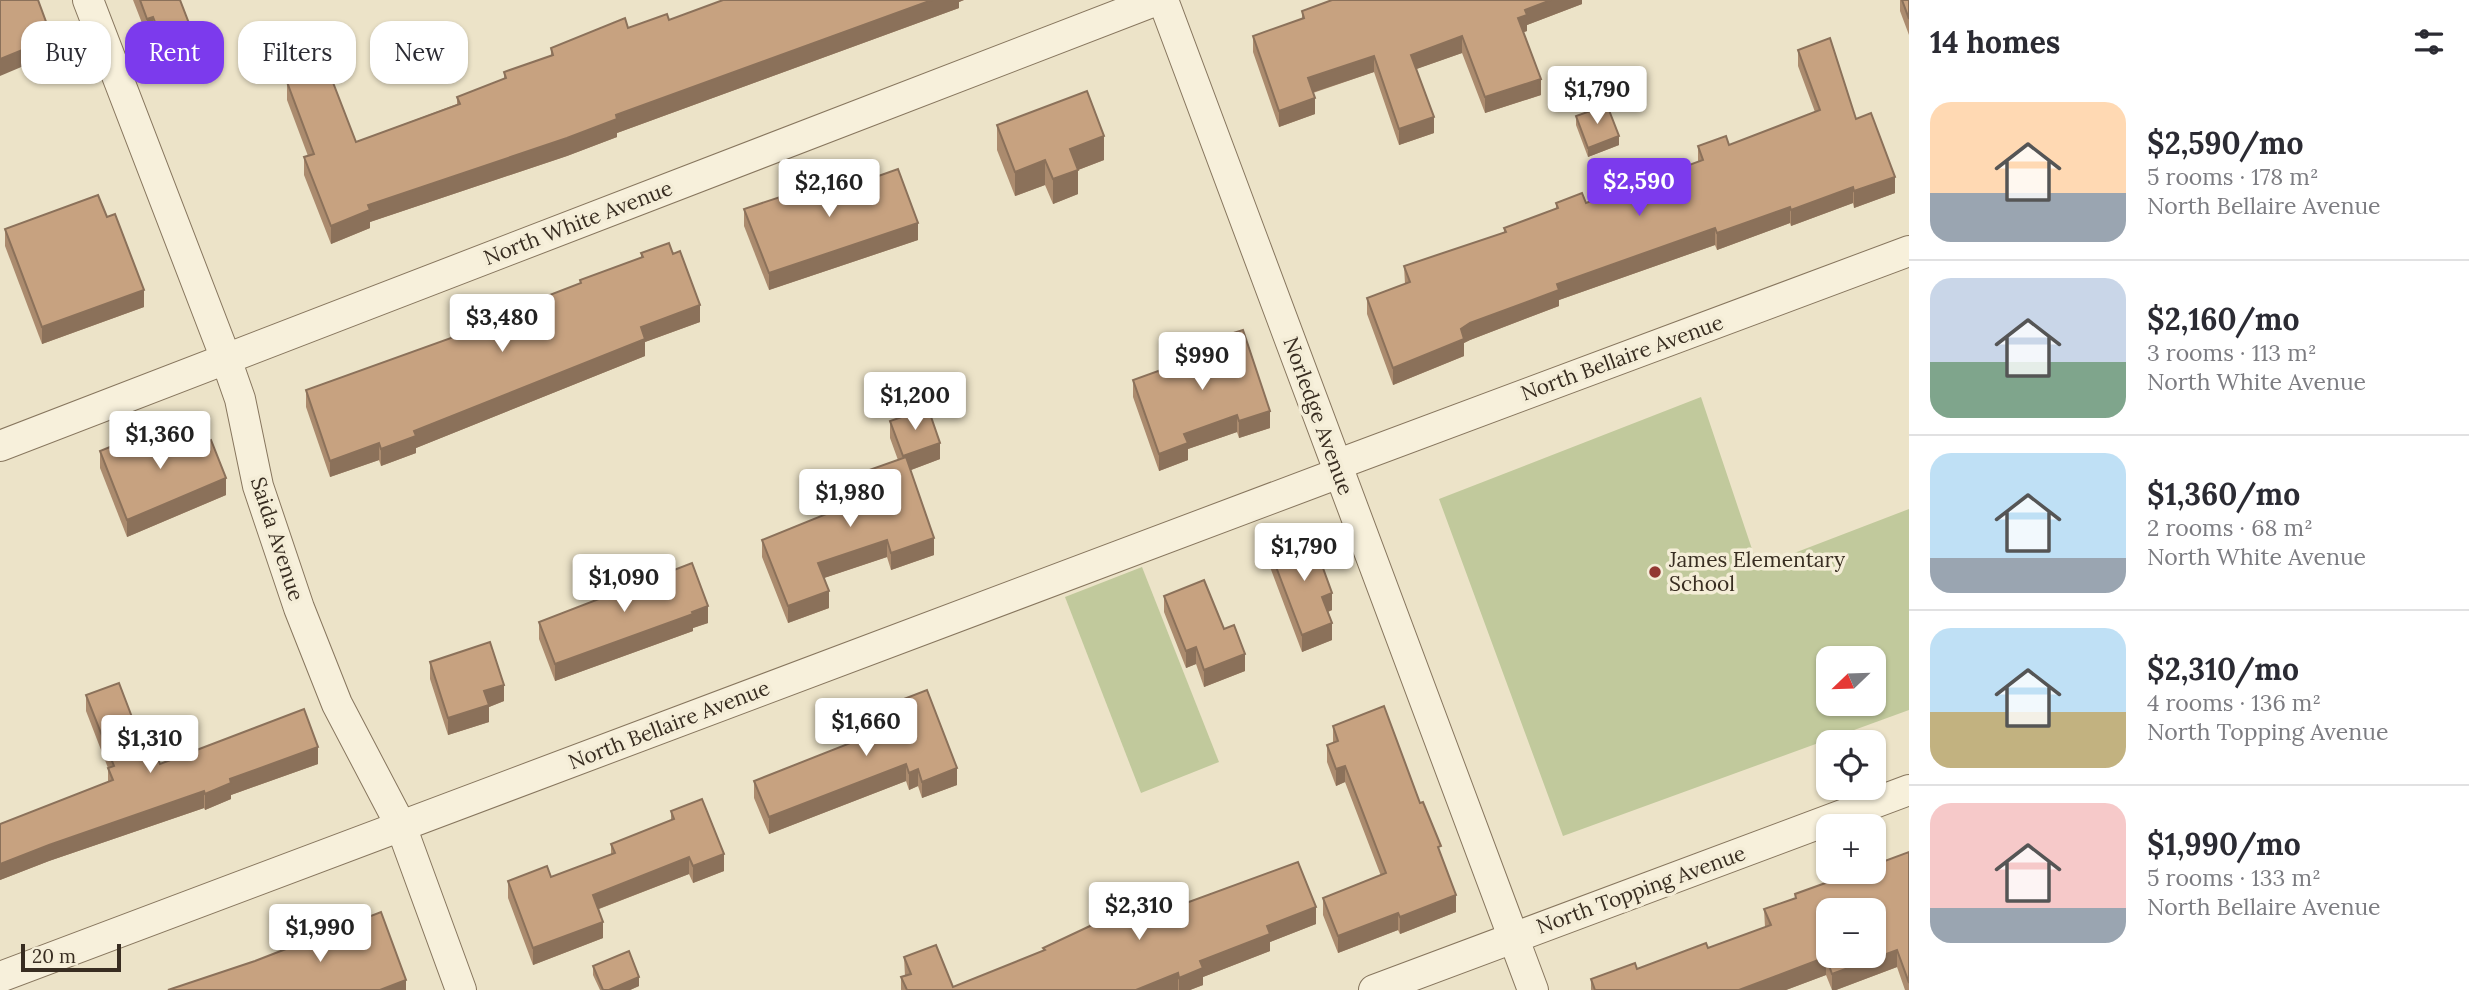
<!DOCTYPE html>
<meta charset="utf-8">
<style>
body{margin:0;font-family:Lora,serif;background:#f2f2f3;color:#2b2b33;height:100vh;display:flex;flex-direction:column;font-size:26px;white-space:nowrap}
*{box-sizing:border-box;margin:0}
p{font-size:23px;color:#7c7c81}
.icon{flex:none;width:38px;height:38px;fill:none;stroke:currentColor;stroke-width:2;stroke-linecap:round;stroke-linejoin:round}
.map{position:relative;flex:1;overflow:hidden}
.panel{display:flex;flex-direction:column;background:#fff;width:560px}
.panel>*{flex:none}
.hud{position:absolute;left:21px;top:21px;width:665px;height:63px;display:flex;gap:14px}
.needle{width:46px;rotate:247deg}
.buttons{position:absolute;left:1816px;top:646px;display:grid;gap:14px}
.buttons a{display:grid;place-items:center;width:70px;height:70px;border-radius:14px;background:#fff;box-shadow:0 2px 5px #0004;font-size:35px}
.scale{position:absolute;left:21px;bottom:18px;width:100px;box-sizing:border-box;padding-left:7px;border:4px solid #382d21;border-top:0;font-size:19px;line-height:24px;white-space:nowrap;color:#382d21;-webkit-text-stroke:5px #f4edd7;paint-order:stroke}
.price{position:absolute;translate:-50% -60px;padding:0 16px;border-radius:7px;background:#fff;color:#222;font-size:23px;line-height:46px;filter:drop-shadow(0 2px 4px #0008)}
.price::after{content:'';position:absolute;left:50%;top:42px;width:21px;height:16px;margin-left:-10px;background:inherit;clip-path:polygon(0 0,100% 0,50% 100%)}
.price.current{background:#7c3aed;color:#fff}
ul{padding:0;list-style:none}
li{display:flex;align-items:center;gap:21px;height:175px;padding:0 21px}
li+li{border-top:2px solid #e1e1e2}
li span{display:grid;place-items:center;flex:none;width:196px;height:140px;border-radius:21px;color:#555}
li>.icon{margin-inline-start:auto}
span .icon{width:84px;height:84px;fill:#fffc;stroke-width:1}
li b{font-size:30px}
h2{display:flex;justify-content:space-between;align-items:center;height:84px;padding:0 21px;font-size:30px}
.chip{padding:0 24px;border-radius:21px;background:#fff;box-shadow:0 2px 5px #0004;font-size:24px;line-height:63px}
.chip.current{background:#7c3aed;color:#fff}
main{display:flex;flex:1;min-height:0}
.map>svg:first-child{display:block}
</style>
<main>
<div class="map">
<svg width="1909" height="990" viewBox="0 0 1909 990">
<rect width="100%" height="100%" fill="#ece3c8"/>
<g fill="#c1c99c" fill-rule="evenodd">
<path d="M 1701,397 L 1758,567 L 1909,509 L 1909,710 L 1563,836 L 1439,499 ZM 1829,658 L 1874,658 L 1874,704 L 1829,704 Z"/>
<path d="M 1142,567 L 1219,762 L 1141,793 L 1065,597 Z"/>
</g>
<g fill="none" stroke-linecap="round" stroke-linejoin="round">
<defs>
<g id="minor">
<path d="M 88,0 L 226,359 L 240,399 L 258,486 L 299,608 L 337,704 L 401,826 L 461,990"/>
<path d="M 1163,0 L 1533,990"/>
<path d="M 0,446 L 1157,0"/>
<path d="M 1336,465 L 1909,251"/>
<path d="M 0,977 L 1339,473"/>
<path d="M 1374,990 L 1909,790"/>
</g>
</defs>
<use href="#minor" stroke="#87765e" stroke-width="32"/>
<use href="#minor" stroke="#f7f0db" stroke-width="30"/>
</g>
<g fill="#ab8b6e">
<path d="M 133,0 L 180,0 L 190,43 L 161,54 L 153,34 L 147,36 Z"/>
<path d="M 723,0 L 964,0 L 959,2 L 959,8 L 617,133 L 617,137 L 567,156 L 370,222 L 370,228 L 331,244 L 304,175 L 304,157 L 308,156 L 287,100 L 287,82 L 356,142 L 457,104 L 457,97 L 504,79 L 504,72 L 551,56 L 551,48 L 628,28 L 669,20 Z"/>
<path d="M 1582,0 L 1582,4 L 1527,25 L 1527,31 L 1524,32 L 1541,95 L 1485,113 L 1462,53 L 1416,69 L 1434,133 L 1399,145 L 1374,72 L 1313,93 L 1315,114 L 1279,127 L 1253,52 L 1253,36 L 1302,19 L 1302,11 Z"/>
<path d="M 1900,0 L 1909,0 L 1909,35 L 1900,11 Z"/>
<path d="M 1798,50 L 1856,119 L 1895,193 L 1854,208 L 1853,203 L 1791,226 L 1790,223 L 1717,250 L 1715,245 L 1559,300 L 1559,306 L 1470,340 L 1464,343 L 1464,356 L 1393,385 L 1367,314 L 1367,298 L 1405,284 L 1404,266 L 1504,233 L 1504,228 L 1556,209 L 1556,203 L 1586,203 L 1698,162 L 1698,146 L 1729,145 L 1815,112 L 1798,66 Z"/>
<path d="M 1576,116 L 1619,145 L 1588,157 L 1576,125 Z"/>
<path d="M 997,125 L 1104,160 L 1078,170 L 1078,194 L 1053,204 L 1045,185 L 1015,196 L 997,150 Z"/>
<path d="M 839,190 L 918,240 L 769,290 L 744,226 L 744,209 Z"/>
<path d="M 5,229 L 144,307 L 42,344 L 5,246 Z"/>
<path d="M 641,253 L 700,322 L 645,342 L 645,356 L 416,448 L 416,453 L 381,466 L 379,460 L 330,477 L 306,407 L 306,390 L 477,329 L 477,323 L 580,284 L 580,280 L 641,258 Z"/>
<path d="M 1208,341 L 1270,428 L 1239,438 L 1237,432 L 1188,449 L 1188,460 L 1159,471 L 1133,397 L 1133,380 L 1208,354 Z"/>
<path d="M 890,421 L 940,459 L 911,470 L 934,555 L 891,570 L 887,557 L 824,578 L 829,608 L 788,623 L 762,557 L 762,540 L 841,508 L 838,498 L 838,481 L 898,460 L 890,438 Z"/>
<path d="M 130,447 L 191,448 L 226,495 L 127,537 L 100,468 L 100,451 Z"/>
<path d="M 1270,551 L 1332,610 L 1328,612 L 1332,640 L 1302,652 L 1270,567 Z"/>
<path d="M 1164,596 L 1224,629 L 1245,671 L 1204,687 L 1196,664 L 1186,668 L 1164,612 Z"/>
<path d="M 539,622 L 708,623 L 693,628 L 693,631 L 555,681 L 539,639 Z"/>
<path d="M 430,662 L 504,701 L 489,707 L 489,722 L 448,735 L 430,679 Z"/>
<path d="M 86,695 L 146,754 L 160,764 L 318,764 L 231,795 L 231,799 L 205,810 L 204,808 L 49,861 L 0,880 L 0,824 L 108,782 L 108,768 L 86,711 Z"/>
<path d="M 883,707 L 957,785 L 922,798 L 918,786 L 909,790 L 906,781 L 769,834 L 754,798 L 754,781 L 885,729 L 883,724 Z"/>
<path d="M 1333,726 L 1420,803 L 1441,854 L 1456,912 L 1400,934 L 1398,930 L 1338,953 L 1323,915 L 1323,898 L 1381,876 L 1345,782 L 1336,786 L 1327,762 L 1327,745 L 1333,743 Z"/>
<path d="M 671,811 L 724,871 L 693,883 L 689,874 L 599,909 L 603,938 L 533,965 L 508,898 L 508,881 L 551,877 L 611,854 L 611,844 L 671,821 Z"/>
<path d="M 1909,852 L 1909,990 L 1905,990 L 1897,967 L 1836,990 L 1832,990 L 1826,975 L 1786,990 L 1591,990 L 1591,979 L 1637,969 L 1708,948 L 1765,927 L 1764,909 L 1795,898 L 1795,894 Z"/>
<path d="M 1178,906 L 1316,924 L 1270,942 L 1270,951 L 1203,977 L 1203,985 L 1190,990 L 901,990 L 901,977 L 905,976 L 904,957 L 953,987 L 1043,951 L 1043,948 Z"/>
<path d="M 593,966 L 639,986 L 630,990 L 600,990 L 593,975 Z"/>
</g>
<g fill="#8b715a">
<path d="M 932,0 L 964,0 L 959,2 L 959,8 L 617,133 L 617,137 L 567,156 L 370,222 L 370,228 L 331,244 L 331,226 L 368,205 Z"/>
<path d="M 1551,0 L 1582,0 L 1582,4 L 1527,25 L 1527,31 L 1518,34 L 1518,18 L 1525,10 Z"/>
<path d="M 153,17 L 153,34 L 147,36 L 147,19 Z"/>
<path d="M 190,26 L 190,43 L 161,54 L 161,37 Z"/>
<path d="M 1462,36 L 1462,53 L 1411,71 L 1411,55 Z"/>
<path d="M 52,38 L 52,54 L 0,76 L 0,59 Z"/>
<path d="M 1374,56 L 1374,72 L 1308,94 L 1308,78 Z"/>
<path d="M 1541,79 L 1541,95 L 1485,113 L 1485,97 Z"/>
<path d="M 1315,98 L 1315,114 L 1279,127 L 1279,111 Z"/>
<path d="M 1434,117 L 1434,133 L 1399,145 L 1399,129 Z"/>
<path d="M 1104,136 L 1104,160 L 1078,170 L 1078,194 L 1053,204 L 1053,179 L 1070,149 Z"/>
<path d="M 1619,136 L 1619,145 L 1588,157 L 1588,148 Z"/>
<path d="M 1045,160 L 1045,185 L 1015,196 L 1015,172 Z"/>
<path d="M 1895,177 L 1895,193 L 1854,208 L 1854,191 Z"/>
<path d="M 1853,187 L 1853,203 L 1791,226 L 1791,210 Z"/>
<path d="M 1790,207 L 1790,223 L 1717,250 L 1717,233 Z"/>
<path d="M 918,223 L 918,240 L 769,290 L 769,273 Z"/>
<path d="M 1715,228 L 1715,245 L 1559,300 L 1559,306 L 1470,340 L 1464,343 L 1464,356 L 1393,385 L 1393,368 L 1470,323 L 1557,284 Z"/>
<path d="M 144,290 L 144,307 L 42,344 L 42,327 Z"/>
<path d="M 700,305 L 700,322 L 645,342 L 645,356 L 416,448 L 416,453 L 381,466 L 381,449 L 414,431 L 641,327 Z"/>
<path d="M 1270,411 L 1270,428 L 1239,438 L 1239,421 Z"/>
<path d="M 1237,415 L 1237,432 L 1188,449 L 1188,460 L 1159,471 L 1159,454 L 1184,434 Z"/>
<path d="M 379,443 L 379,460 L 330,477 L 330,461 Z"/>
<path d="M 940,443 L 940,459 L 903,473 L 903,456 Z"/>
<path d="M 226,478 L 226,495 L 127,537 L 127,520 Z"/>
<path d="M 934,538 L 934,555 L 891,570 L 891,553 Z"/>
<path d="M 887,540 L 887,557 L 818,580 L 818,563 Z"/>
<path d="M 829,591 L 829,608 L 788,623 L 788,606 Z"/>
<path d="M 1332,593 L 1332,610 L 1322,614 L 1322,597 Z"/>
<path d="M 708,606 L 708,623 L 693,628 L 693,631 L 555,681 L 555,664 Z"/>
<path d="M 1332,623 L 1332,640 L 1302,652 L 1302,635 Z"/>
<path d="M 1196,647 L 1196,664 L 1186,668 L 1186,651 Z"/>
<path d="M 1245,654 L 1245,671 L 1204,687 L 1204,670 Z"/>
<path d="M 504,685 L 504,701 L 489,707 L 489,722 L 448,735 L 448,718 L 484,691 Z"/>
<path d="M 318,747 L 318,764 L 231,795 L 231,799 L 205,810 L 205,794 L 230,779 Z"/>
<path d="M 906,764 L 906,781 L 769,834 L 769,817 Z"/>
<path d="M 1345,766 L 1345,782 L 1336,786 L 1336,769 Z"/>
<path d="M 957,768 L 957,785 L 922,798 L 922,782 Z"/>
<path d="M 918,769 L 918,786 L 909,790 L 909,773 Z"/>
<path d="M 204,791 L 204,808 L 49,861 L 0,880 L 0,864 L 49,845 Z"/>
<path d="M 724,854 L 724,871 L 693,883 L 693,866 Z"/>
<path d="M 689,857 L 689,874 L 593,911 L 593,895 Z"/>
<path d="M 1456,895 L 1456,912 L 1400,934 L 1400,917 Z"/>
<path d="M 1316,907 L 1316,924 L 1270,942 L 1270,951 L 1203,977 L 1203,985 L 1190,990 L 1179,990 L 1179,978 L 1200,961 L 1267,926 Z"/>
<path d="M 1398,913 L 1398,930 L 1338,953 L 1338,936 Z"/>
<path d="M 603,922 L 603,938 L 533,965 L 533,948 Z"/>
<path d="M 1897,950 L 1897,967 L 1836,990 L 1832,990 L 1832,974 Z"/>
<path d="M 1826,957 L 1826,975 L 1786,990 L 1739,990 Z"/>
<path d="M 1178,973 L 1178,990 L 1136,990 Z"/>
<path d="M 639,977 L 639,986 L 630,990 L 609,990 Z"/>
<path d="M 406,980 L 406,990 L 380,990 Z"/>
</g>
<g fill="#c7a280" stroke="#8b715a" stroke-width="2" fill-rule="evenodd">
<path d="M 0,0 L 38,0 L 52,38 L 0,59 Z"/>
<path d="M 140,0 L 180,0 L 190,26 L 161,37 L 153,17 L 147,19 Z"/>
<path d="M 723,0 L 932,0 L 616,115 L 617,119 L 567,138 L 368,205 L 370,210 L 331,226 L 304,157 L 314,154 L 287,82 L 327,67 L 356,142 L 460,104 L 457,97 L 506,78 L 504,72 L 553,55 L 551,48 L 625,18 L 628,28 L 667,14 L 669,20 Z"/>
<path d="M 1332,0 L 1551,0 L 1525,10 L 1527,15 L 1518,18 L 1541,79 L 1485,97 L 1462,36 L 1411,55 L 1434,117 L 1399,129 L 1374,56 L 1308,78 L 1315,98 L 1279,111 L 1253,36 L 1304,18 L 1302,11 Z"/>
<path d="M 1902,0 L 1909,0 L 1909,19 Z"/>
<path d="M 1830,38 L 1856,119 L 1871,113 L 1895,177 L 1854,191 L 1853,187 L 1791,210 L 1790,207 L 1717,233 L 1715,228 L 1557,284 L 1559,290 L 1470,323 L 1461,329 L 1464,339 L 1393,368 L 1367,298 L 1410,282 L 1404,266 L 1506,232 L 1504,228 L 1558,208 L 1556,203 L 1582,193 L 1586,203 L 1703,160 L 1698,146 L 1726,136 L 1729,145 L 1820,110 L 1798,50 Z"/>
<path d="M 1087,91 L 1104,136 L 1070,149 L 1078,170 L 1053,179 L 1045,160 L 1015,172 L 997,125 Z"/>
<path d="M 1607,105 L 1619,136 L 1588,148 L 1576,116 Z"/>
<path d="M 898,169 L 918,223 L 769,273 L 744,209 L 835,179 L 839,190 Z"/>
<path d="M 98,195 L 107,217 L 115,214 L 144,290 L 42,327 L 5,229 Z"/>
<path d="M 669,243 L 673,254 L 680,251 L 700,305 L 641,327 L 645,339 L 414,431 L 416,436 L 381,449 L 379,443 L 330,461 L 306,390 L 479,328 L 477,323 L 581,283 L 580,280 L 643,257 L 641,253 Z"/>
<path d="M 1243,330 L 1270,411 L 1239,421 L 1237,415 L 1184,434 L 1188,443 L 1159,454 L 1133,380 L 1211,352 L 1208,341 Z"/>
<path d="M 928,408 L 940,443 L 903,456 L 890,421 Z"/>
<path d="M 182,427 L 191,448 L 211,440 L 226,478 L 127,520 L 100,451 L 127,440 L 130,447 Z"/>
<path d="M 906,457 L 934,538 L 891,553 L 887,540 L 818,563 L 829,591 L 788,606 L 762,540 L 846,506 L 838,481 Z"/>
<path d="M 1311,535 L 1332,593 L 1322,597 L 1332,623 L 1302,635 L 1270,551 Z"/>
<path d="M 692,563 L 708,606 L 692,612 L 693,614 L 555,664 L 539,622 Z"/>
<path d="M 1204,580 L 1224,629 L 1234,625 L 1245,654 L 1204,670 L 1196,647 L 1186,651 L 1164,596 Z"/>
<path d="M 490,642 L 504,685 L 484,691 L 489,705 L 448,718 L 430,662 Z"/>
<path d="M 119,683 L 146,754 L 155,750 L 160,764 L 304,709 L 318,747 L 230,779 L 231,783 L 205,794 L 204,791 L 49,845 L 0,864 L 0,824 L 113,780 L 108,768 L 114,766 L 86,695 Z"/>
<path d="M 927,690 L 957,768 L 922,782 L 918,769 L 909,773 L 906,764 L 769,817 L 754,781 L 891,727 L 883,707 Z"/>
<path d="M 1384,706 L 1420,803 L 1423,802 L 1441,846 L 1438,847 L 1456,895 L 1400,917 L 1398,913 L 1338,936 L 1323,898 L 1386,873 L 1345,766 L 1336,769 L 1327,745 L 1338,741 L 1333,726 Z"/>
<path d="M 702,799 L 724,854 L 693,866 L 689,857 L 593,895 L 603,922 L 533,948 L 508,881 L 547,866 L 551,877 L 615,853 L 611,844 L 674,819 L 671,811 Z"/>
<path d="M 1909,852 L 1909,983 L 1897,950 L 1832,974 L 1826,957 L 1739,990 L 1595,990 L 1591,979 L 1635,963 L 1637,969 L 1706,943 L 1708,948 L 1771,925 L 1764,909 L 1796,898 L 1795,894 L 1856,872 L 1874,872 L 1874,865 ZM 1829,910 L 1874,910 L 1874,956 L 1829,956 Z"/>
<path d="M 1298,862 L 1316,907 L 1267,926 L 1270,934 L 1200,961 L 1203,968 L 1179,978 L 1178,973 L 1136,990 L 907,990 L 901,977 L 911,974 L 904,957 L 936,945 L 953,987 L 1045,950 L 1043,948 L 1090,926 L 1174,895 L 1178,906 Z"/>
<path d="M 381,912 L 406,980 L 380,990 L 168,990 L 255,961 Z"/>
<path d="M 629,951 L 639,977 L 609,990 L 603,990 L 593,966 Z"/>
</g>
<circle fill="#923732" stroke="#f4edd7" stroke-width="2.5" cx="1655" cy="572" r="7"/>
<g text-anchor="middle" stroke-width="7" stroke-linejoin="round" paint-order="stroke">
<g font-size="21" fill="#382d21" stroke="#f4edd7">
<text transform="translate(578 223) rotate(-21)" y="7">North White Avenue</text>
<text transform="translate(1622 358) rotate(-20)" y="7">North Bellaire Avenue</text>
<text transform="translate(1318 416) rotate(70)" y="7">Norledge Avenue</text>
<text transform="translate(277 539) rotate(72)" y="7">Saida Avenue</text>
<text transform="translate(669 725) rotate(-21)" y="7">North Bellaire Avenue</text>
<text transform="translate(1641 890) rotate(-20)" y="7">North Topping Avenue</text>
</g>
<g font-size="21" fill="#382d21" stroke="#f4edd7" text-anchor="start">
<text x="1669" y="567">James Elementary<tspan x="1669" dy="24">School</tspan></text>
</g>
</g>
</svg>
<div class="buttons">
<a><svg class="needle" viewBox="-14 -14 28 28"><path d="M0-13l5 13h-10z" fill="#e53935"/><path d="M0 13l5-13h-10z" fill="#7c7c81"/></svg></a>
<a><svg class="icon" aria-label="locate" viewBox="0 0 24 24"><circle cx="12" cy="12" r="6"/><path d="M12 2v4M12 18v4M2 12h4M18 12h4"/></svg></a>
<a>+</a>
<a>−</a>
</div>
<div class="scale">20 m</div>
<b class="price" style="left:1597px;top:126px">$1,790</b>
<b class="price current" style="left:1639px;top:218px">$2,590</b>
<b class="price" style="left:829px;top:219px">$2,160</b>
<b class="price" style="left:502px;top:354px">$3,480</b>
<b class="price" style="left:1202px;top:392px">$990</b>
<b class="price" style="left:915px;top:432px">$1,200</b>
<b class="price" style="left:160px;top:471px">$1,360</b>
<b class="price" style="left:850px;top:529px">$1,980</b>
<b class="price" style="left:1304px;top:583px">$1,790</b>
<b class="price" style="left:624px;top:614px">$1,090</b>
<b class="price" style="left:866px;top:758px">$1,660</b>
<b class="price" style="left:150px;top:775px">$1,310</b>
<b class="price" style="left:1139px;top:942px">$2,310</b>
<b class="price" style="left:320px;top:964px">$1,990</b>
<div class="hud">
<a class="chip">Buy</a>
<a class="chip current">Rent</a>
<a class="chip">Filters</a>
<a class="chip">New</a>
</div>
</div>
<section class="panel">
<h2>14 homes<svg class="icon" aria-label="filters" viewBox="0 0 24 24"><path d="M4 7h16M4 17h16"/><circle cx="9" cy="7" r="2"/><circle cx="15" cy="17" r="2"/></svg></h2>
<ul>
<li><span style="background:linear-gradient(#ffd9b3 65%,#9aa5b1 0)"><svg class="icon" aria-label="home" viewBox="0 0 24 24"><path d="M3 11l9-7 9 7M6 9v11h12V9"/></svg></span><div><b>$2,590/mo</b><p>5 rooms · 178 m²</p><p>North Bellaire Avenue</p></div></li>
<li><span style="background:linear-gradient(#c9d6e8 60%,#7fa58c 0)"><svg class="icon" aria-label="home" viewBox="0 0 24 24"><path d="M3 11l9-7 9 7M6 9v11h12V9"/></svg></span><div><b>$2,160/mo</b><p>3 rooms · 113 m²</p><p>North White Avenue</p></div></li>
<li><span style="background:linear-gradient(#bfe0f5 75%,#9aa5b1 0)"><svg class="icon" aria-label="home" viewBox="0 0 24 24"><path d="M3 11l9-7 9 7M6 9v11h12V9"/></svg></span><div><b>$1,360/mo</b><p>2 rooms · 68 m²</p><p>North White Avenue</p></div></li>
<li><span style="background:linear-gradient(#bfe0f5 60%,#c2b280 0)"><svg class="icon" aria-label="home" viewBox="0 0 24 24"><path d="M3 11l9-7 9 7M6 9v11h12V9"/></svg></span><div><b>$2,310/mo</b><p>4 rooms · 136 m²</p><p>North Topping Avenue</p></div></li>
<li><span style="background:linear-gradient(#f6c9c9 75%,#9aa5b1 0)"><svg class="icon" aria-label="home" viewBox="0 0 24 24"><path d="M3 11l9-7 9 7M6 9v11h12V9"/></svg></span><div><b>$1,990/mo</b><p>5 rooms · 133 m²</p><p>North Bellaire Avenue</p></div></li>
</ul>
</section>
</main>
